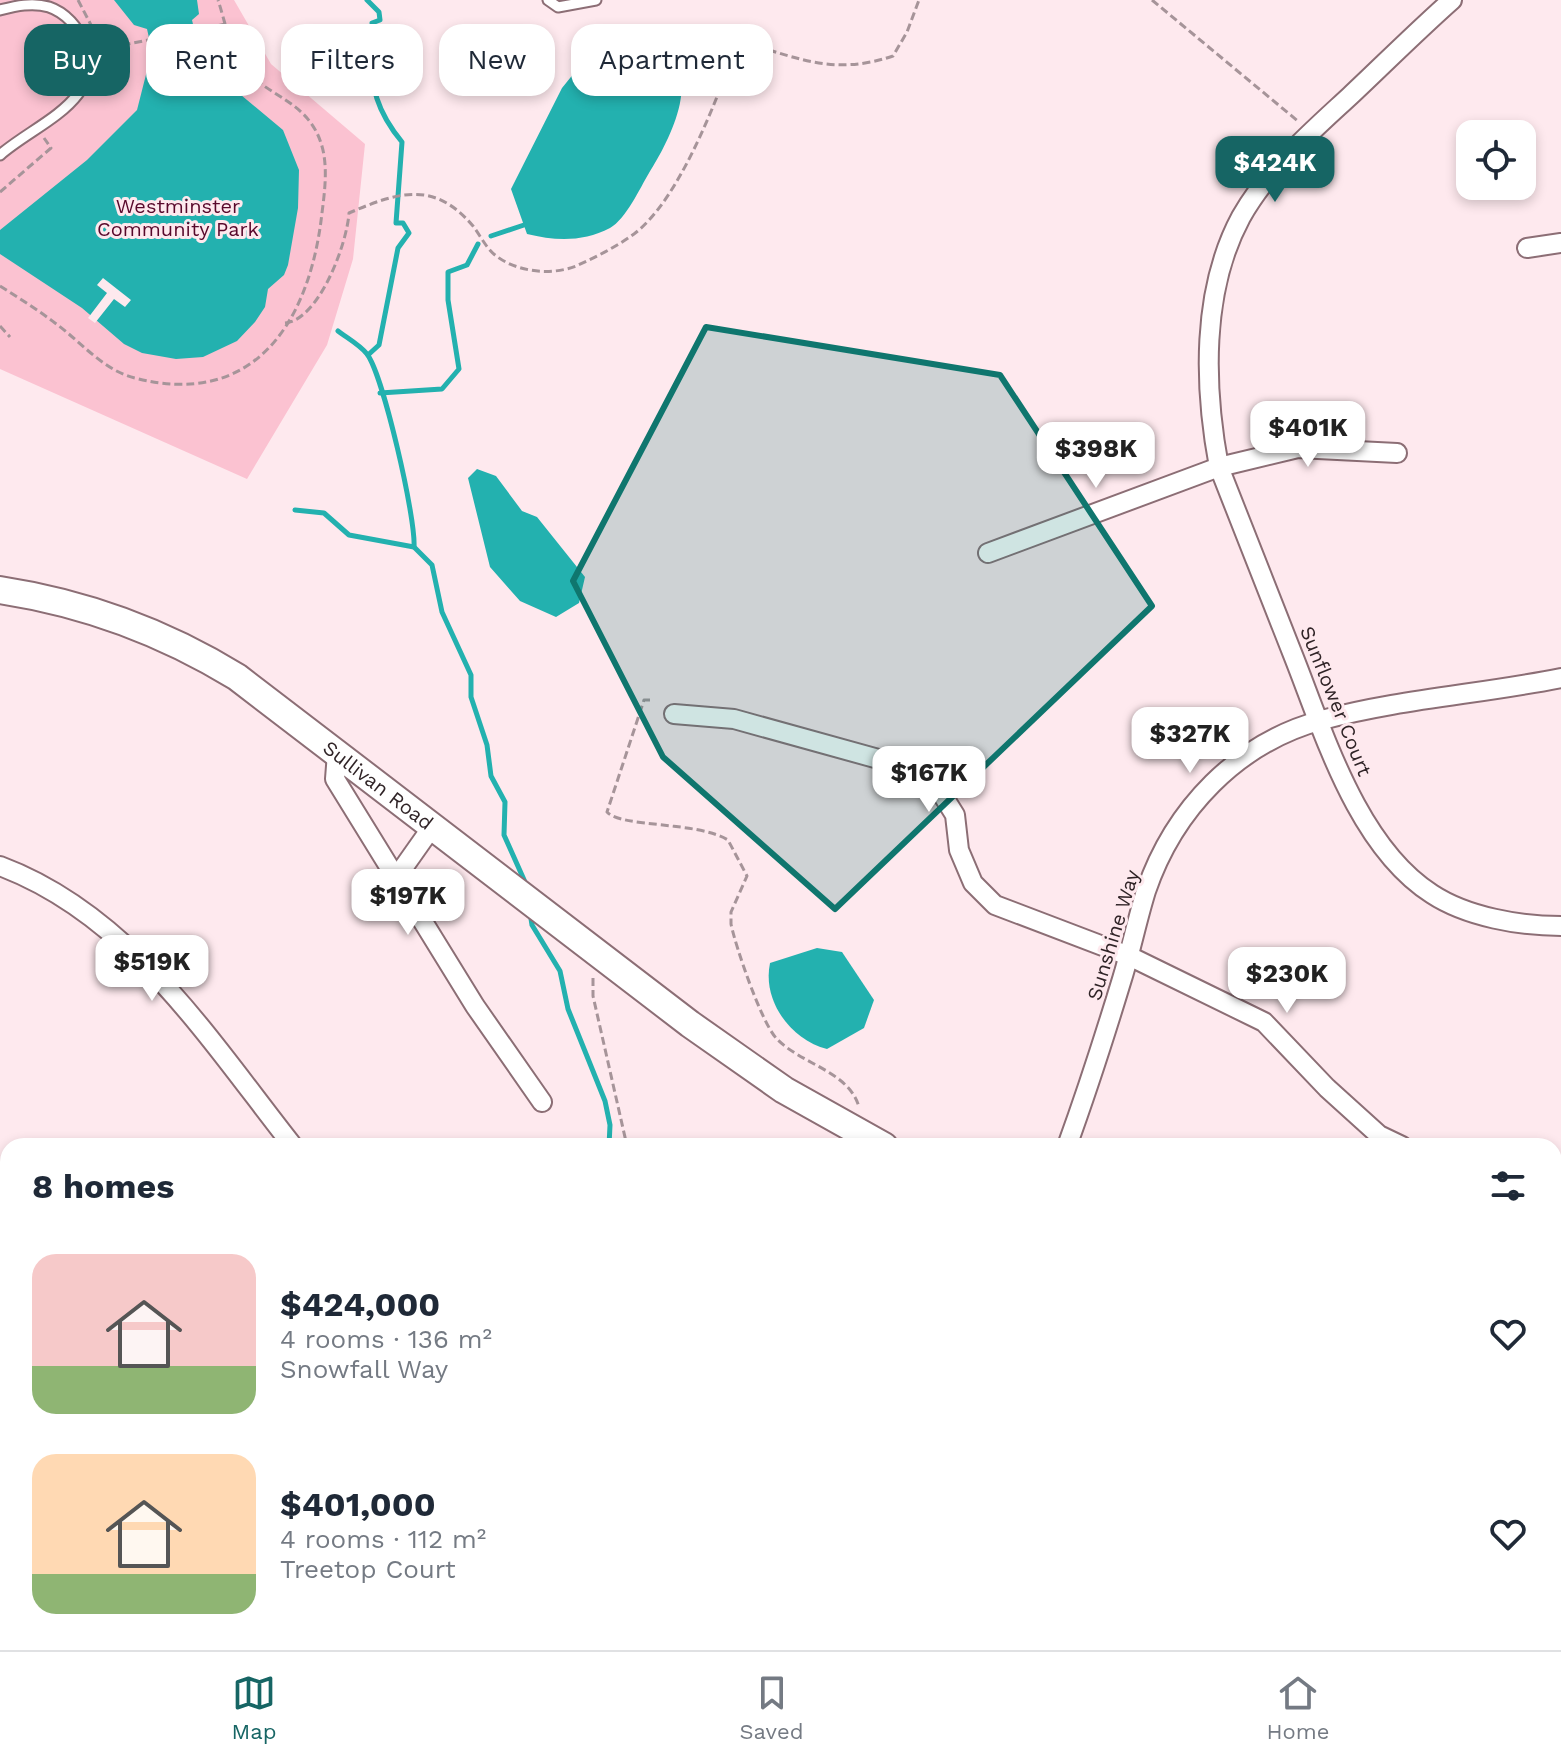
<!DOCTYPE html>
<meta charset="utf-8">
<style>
body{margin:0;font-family:"Work Sans",sans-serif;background:#f2f2f3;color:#1f2937;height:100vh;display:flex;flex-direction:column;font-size:30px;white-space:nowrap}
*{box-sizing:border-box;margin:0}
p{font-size:26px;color:#747a83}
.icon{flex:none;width:44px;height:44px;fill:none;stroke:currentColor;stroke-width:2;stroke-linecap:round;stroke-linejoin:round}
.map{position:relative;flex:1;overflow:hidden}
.side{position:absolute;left:0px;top:1138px;width:1562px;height:512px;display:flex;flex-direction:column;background:#fff;border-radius:24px 24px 0 0;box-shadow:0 4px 12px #0003}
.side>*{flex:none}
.guide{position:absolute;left:24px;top:24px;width:800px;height:72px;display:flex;gap:16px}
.fabs{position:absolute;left:1456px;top:120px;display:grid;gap:16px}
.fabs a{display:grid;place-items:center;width:80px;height:80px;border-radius:16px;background:#fff;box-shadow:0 4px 12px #0003;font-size:40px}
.price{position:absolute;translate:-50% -68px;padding:0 18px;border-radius:16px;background:#fff;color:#222;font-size:26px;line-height:52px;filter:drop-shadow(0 2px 4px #0008)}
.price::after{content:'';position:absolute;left:50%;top:48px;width:24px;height:18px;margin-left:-12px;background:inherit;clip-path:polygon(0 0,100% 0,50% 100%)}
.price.selected{background:#166564;color:#fff}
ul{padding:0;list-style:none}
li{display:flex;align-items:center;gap:24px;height:200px;padding:0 32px}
li span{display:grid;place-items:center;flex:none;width:224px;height:160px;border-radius:24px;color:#555}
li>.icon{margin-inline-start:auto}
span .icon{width:96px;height:96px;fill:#fffc;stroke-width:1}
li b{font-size:34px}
h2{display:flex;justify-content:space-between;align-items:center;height:96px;padding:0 32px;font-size:34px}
.pill{padding:0 28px;border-radius:24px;background:#fff;box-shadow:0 4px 12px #0003;font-size:28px;line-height:72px}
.pill.selected{background:#166564;color:#fff}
.tabs{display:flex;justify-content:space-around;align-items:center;height:112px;border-top:2px solid #e0e1e3;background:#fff;font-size:22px;color:#747a83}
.tabs a{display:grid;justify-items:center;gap:4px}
.tabs .selected{color:#166564}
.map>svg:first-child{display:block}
</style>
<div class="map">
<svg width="1561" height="1650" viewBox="0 0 1561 1650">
<rect width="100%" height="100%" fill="#fee9ee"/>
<path fill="#fbc2d1" d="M 0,0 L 234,0 L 271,64 L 365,144 L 353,259 L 327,345 L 247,479 L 0,369 Z"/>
<g fill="#23b1af">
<path d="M 114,0 L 197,0 L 199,14 L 192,20 L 197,41 L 223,80 L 283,130 L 299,170 L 298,208 L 288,265 L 284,275 L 268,289 L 265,307 L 255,322 L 237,341 L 203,357 L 176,359 L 142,353 L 124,344 L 82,308 L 0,254 L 0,230 L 87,160 L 137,110 L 152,51 L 147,29 L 134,25 Z"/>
<path d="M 595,47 C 612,47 633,45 650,48 C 711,62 669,142 649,173 C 640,188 626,219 610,228 C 583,242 556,241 527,234 L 511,189 L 562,88 Z"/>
<path d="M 477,469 L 496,476 L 522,511 L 537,517 L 585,577 L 579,603 L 556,617 L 520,601 L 490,567 L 468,478 Z"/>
<path d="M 817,948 L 842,952 L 874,1000 L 864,1028 L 827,1049 C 791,1040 762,1001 770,963 Z"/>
</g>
<path fill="#fee9ee" d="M 103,278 L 131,300 L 125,307 L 114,299 L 95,323 L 88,318 L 107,293 L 97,285 Z"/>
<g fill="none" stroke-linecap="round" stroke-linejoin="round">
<g stroke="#23b1af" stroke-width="5">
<path d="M 367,0 L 379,12 L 380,20 L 372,23 C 375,33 373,38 372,48 C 369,86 378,113 402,142 L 396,223 L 403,223 L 409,233 L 398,248 L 379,345 L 368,355"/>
<path d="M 491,236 L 524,225"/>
<path d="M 338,331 C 347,338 360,345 367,354 C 383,375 416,518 414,547"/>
<path d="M 380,393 L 442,389 L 459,369 L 448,300 L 448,272 L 467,265 L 478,244"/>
<path d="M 295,510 L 324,513 L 349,535 L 414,547 L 432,565 L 442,612 L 471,675 L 471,697 L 487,745 L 491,776 L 505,802 L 504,835 L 525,882"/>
<path d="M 530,912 L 532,925 L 560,971 L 568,1009 L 605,1101 L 610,1125 L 609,1146"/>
<path d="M 519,1650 L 524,1642"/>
</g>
<defs>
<g id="lane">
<path d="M 548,0 L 558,7 L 596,0"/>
<path d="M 0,10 C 16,6 32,2 49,7 C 82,18 101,66 78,94 C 59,119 24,134 0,155"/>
</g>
<g id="street">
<path d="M 1452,0 C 1417,31 1384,64 1350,96 C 1310,133 1268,169 1241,217 C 1201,291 1204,387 1219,467 C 1243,529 1268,592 1293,655 C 1324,733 1357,846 1432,894 C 1467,917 1520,926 1561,926"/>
<path d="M 1527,248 L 1561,243"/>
<path d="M 988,553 L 1219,467 L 1298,448 L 1397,453"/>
<path d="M 674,714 L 734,719 L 911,768 L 935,783 L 955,815 L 959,850 L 973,883 L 995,905 L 1129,956 L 1264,1022 L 1327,1088 L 1379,1135 L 1402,1146"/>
<path d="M 337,753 L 335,779 L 475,1006 L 542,1102"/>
<path d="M 0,866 C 131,915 210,1041 293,1146"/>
<path d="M 396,878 L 432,827"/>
<path d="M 1067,1146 C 1087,1091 1105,1035 1122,979 C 1131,950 1137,920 1146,891 C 1174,809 1237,743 1322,720 C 1400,699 1482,694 1561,678"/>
<path d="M 0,1173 L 8,1181"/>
<path d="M 1554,1190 L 1561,1192"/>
<path d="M 0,1565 L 8,1564"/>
<path d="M 1554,1567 L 1561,1555"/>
<path d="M 912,1642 L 924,1650"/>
<path d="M 291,1650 L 294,1642"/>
<path d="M 768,1650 L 771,1642"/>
<path d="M 1507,1650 L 1512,1642"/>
</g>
<g id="secondary">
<path id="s1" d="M 0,590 C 85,603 164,632 237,677 L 690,1024 L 784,1090 L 884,1146"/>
<path d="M 1554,1440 L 1561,1443"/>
</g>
</defs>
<use href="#lane" stroke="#8c6e75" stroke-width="13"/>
<use href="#street" stroke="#8c6e75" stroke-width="22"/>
<use href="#secondary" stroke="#8c6e75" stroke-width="30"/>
<g stroke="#a69499" stroke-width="3" stroke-dasharray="8 4" stroke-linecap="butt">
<path d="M 78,0 L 91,25"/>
<path d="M 1152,0 L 1299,122"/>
<path d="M 99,50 L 226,24"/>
<path d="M 0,192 L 51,148 L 44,138"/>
<path d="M 0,286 C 19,298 38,310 55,323 C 80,341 104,371 135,378 C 251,408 307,327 321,221 C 324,196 329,167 321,143 C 307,100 266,96 244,68 C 230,50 225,21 218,0"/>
<path d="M 285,323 C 319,320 347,244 349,213 C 398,192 434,180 473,226 C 480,235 486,248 495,255 C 516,272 551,276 576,266 C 596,257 616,247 634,234 C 679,200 716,102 735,49 L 747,43 C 802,60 836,75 893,56 L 907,32 L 919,0"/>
<path d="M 0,326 L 10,337"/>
<path d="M 650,700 L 644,700 L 607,812 C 622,828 697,821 728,840 L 747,876 L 731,912 L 731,924 C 736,948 761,1021 776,1038 C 800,1064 849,1071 859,1107"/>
<path d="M 593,978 L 593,996 L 627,1146"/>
<path d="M 488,1650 L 491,1642"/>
</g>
<use href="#lane" stroke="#fff" stroke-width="9"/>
<use href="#street" stroke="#fff" stroke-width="18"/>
<use href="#secondary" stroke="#fff" stroke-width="26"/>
</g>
<path fill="#0f766e" fill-opacity="0.2" stroke="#0f766e" stroke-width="6" stroke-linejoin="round" d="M 706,327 L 1000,375 L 1152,606 L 835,909 L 663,757 L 573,581 Z"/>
<g text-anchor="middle" stroke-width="6" stroke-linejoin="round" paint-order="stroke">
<g font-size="20" fill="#58082b" stroke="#fee9ee">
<text x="178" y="213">Westminster<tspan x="178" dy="23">Community Park</tspan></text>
</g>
<g font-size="20" fill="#302427" stroke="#fee9ee">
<text transform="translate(1336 701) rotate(68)" y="7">Sunflower Court</text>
<text dy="7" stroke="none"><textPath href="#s1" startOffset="432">Sullivan Road</textPath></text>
<text transform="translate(1113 935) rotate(-73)" y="7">Sunshine Way</text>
</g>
</g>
</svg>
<div class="fabs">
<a><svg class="icon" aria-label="locate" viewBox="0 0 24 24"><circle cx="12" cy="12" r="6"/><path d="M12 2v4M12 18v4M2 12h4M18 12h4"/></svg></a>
</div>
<b class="price selected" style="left:1275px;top:204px">$424K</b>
<b class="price" style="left:1308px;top:469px">$401K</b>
<b class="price" style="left:1096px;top:490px">$398K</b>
<b class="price" style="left:1190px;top:775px">$327K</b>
<b class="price" style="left:929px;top:814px">$167K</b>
<b class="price" style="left:408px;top:937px">$197K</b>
<b class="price" style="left:152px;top:1003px">$519K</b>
<b class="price" style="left:1287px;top:1015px">$230K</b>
<div class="guide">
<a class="pill selected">Buy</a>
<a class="pill">Rent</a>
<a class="pill">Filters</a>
<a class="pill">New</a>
<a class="pill">Apartment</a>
</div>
<section class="side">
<h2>8 homes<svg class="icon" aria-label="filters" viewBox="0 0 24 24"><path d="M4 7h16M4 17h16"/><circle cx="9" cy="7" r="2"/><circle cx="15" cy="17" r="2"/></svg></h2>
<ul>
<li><span style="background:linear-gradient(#f6c9c9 70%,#8fb573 0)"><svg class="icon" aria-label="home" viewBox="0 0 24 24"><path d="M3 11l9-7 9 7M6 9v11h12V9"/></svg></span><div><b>$424,000</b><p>4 rooms · 136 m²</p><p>Snowfall Way</p></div><svg class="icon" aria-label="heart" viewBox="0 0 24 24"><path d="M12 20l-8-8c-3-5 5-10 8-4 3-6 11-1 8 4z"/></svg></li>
<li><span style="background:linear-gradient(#ffd9b3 75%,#8fb573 0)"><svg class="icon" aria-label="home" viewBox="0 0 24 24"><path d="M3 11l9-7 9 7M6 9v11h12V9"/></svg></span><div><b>$401,000</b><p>4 rooms · 112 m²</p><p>Treetop Court</p></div><svg class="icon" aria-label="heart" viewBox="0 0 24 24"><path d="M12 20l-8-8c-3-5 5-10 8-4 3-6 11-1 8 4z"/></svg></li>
</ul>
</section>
</div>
<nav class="tabs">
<a class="selected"><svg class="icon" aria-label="map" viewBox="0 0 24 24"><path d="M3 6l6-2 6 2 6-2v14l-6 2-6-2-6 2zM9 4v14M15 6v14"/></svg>Map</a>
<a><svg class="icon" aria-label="saved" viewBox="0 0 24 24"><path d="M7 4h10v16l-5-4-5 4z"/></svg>Saved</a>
<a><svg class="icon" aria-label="home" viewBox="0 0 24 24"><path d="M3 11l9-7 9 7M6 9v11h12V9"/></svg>Home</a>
</nav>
